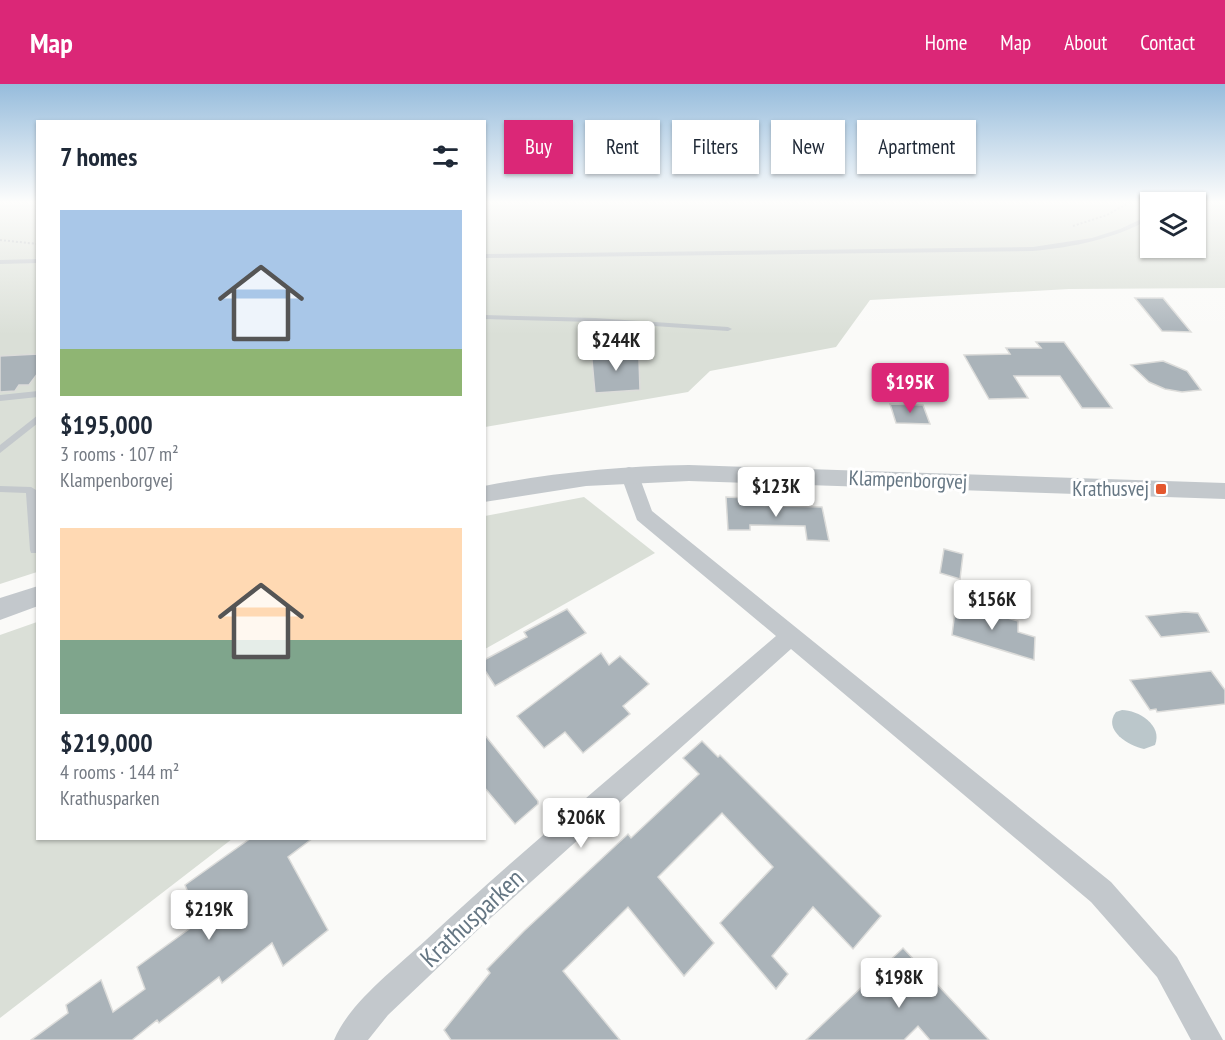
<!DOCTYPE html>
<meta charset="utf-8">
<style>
body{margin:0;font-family:"PT Sans Narrow",sans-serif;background:#f6f6f7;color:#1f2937;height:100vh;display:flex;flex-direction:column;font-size:22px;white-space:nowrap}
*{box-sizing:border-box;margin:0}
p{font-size:20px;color:#747a83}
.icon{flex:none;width:33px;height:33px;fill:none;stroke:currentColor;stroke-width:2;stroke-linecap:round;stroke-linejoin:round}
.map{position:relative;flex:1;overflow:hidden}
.side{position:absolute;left:36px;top:36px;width:450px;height:720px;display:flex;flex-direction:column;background:#fff;border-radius:0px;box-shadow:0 2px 4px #0004}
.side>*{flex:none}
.guide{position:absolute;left:504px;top:36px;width:570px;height:54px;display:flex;gap:12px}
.buttons{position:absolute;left:1140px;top:108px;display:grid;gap:12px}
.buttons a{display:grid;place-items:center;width:66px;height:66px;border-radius:0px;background:#fff;box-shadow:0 2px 4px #0004;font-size:30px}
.price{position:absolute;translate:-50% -51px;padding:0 14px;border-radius:6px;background:#fff;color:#222;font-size:20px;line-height:39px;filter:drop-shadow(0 2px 3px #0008)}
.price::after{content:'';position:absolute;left:50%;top:36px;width:18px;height:14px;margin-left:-9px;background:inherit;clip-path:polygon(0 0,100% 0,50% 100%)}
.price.current{background:#db2777;color:#fff}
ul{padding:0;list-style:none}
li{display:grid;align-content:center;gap:12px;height:318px;padding:0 24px}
li span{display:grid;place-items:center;height:186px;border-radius:0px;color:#555}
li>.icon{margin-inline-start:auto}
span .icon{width:108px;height:108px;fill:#fffc;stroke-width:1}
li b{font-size:26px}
h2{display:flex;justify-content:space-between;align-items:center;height:72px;padding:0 24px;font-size:26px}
.pill{padding:0 21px;border-radius:0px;background:#fff;box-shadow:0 2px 4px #0004;font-size:21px;line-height:54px}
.pill.current{background:#db2777;color:#fff}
header{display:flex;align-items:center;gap:36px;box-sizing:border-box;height:84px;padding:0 30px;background:#db2777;color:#fff}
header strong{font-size:28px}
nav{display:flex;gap:33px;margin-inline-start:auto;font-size:21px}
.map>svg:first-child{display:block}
</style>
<header>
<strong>Map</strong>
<nav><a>Home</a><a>Map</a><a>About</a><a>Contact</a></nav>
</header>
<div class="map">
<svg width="1225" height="956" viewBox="0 0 1225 956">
<rect width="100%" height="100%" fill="#fafaf8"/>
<g fill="#dadfd7" fill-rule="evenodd">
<path d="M 0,118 L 37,118 L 37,488 L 0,500 Z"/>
<path d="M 485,118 L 1225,118 L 1225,204 L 1069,205 L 870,216 L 836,263 L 710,287 L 688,308 L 485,343 ZM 1150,118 L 1196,118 L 1196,164 L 1150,164 Z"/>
<path d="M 584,413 L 655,469 L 485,565 L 485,432 Z"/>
<path d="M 37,538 L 38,754 L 232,755 L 0,934 L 0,551 Z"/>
</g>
<path fill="#bbc7cb" d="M 1122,626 C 1138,626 1163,641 1155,661 L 1144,665 C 1129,662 1102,646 1116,628 Z"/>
<g fill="#aab3b9" stroke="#dcdcda" stroke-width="1.5">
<path d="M 1135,214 L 1163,214 L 1191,248 L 1162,247 Z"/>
<path d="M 1036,258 L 1064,258 L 1112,324 L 1082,324 L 1060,292 L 1014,292 L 1028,314 L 989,315 L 964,271 L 1010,270 L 1006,264 L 1041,264 Z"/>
<path d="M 611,265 L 621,265 L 636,271 L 639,276 L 640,306 L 595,309 L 592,276 L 596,270 Z"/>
<path d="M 38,270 L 38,289 L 29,301 L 19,301 L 15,307 L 0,308 L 0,272 Z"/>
<path d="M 1163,277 L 1187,287 L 1201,306 L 1182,308 L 1165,305 L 1149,298 L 1131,281 Z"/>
<path d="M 890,320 L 923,321 L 930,340 L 896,339 Z"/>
<path d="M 726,413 L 747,414 L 747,421 L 822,423 L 829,457 L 807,456 L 805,442 L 750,441 L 750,446 L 728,446 Z"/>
<path d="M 944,465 L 963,470 L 960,495 L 940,489 Z"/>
<path d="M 956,519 L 1018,537 L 1018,548 L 1035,553 L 1034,576 L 952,551 Z"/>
<path d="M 567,525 L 586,549 L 495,602 L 484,585 L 484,576 L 527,553 L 524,548 Z"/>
<path d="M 1185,528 L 1198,529 L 1209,548 L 1161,553 L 1146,532 Z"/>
<path d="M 601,569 L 609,581 L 620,572 L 649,600 L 623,622 L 630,630 L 583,669 L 565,648 L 544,664 L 517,632 Z"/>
<path d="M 1211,587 L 1225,606 L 1225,620 L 1157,628 L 1156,625 L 1150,626 L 1130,596 Z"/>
<path d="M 484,650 L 538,717 L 538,720 L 515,740 L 484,703 Z"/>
<path d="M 702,657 L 718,673 L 720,671 L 881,832 L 853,865 L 813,823 L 772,872 L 788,890 L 776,905 L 720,839 L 773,783 L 722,729 L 658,793 L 714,859 L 684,892 L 628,823 L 563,887 L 620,956 L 451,956 L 444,946 L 490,889 L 487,885 L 524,847 L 628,750 L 631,754 L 699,690 L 683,674 Z"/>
<path d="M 251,754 L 313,754 L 288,773 L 328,846 L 283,882 L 272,859 L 222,899 L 219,893 L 159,939 L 157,936 L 132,956 L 31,956 L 68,929 L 66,921 L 101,896 L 113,928 L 145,905 L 137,883 L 200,837 L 185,801 Z"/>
<path d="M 903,864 L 989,956 L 930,956 L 918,942 L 904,956 L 806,956 Z"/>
</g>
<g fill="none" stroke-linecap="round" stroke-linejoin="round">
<g stroke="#bbbfc2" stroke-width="2" stroke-dasharray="2 2" stroke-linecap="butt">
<path d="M 1073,142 L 1107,131 L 1130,118"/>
<path d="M 0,156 L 38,160"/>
</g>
<g fill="#c3c8cc" fill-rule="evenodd">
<path d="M 1150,131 L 1150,135 C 1114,155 1074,163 1033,167 L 484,174 L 484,170 L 1033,163 L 1092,154 L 1120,145 Z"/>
<path d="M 38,175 L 38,179 L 0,180 L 0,176 Z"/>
<path d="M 484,231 L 595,234 L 728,243 L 732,245 L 728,247 L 595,238 L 484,235 Z"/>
<path d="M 38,307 L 38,313 L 0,317 L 0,311 Z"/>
<path d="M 38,331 L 38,339 L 0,369 L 0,361 Z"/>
<path d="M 0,402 L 31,403 L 36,406 L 38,469 L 31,469 L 30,466 L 26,409 L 0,408 Z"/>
</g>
<path fill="#c3c8cc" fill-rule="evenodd" d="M 629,383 L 635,385 L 638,389 L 652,427 L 1111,798 L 1177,873 L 1223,956 L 1191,956 L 1157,893 L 1091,818 L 791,565 L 484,840 L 388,931 L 368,956 L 334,956 C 349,919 396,884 426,856 C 539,751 659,653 776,552 L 637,436 L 620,389 L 623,385 Z"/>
<g fill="#c3c8cc" fill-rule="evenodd">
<path d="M 689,381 L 1225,399 L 1225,415 L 689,397 L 586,402 L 484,418 L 484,402 C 552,389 620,382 689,381 Z"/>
<path d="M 38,502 L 38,522 L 0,536 L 0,514 Z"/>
</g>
</g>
<linearGradient id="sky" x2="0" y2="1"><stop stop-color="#96bcdc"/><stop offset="0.47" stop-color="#fdfdfc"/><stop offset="1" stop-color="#fdfdfc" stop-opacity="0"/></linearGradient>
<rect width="1225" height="251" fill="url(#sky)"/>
<rect fill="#e4572e" stroke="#fff" stroke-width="2" x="1155" y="399" width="12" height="12" rx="3"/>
<g text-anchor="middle" stroke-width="6" stroke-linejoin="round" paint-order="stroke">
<g font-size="21" fill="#657683" stroke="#fff">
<text transform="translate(908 396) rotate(2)" y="7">Klampenborgvej</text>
</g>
<g font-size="21" fill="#657683" stroke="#fff" text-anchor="end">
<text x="1149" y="412">Krathusvej</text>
</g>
<g font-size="26" fill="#657683" stroke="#fff">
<text transform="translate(472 834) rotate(-43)" y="9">Krathusparken</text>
</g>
</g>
</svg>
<div class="buttons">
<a><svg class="icon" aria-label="layers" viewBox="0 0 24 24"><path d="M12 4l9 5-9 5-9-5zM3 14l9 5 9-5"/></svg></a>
</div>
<b class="price" style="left:616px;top:288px">$244K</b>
<b class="price current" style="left:910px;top:330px">$195K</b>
<b class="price" style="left:776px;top:434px">$123K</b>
<b class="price" style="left:992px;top:547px">$156K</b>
<b class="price" style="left:581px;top:765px">$206K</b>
<b class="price" style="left:209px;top:857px">$219K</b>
<b class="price" style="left:899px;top:925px">$198K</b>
<div class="guide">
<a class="pill current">Buy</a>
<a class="pill">Rent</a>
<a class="pill">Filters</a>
<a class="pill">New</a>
<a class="pill">Apartment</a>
</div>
<section class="side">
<h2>7 homes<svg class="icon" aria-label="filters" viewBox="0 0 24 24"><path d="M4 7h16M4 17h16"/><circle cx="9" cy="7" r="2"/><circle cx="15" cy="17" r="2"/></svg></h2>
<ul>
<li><span style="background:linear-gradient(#a9c7e8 75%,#8fb573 0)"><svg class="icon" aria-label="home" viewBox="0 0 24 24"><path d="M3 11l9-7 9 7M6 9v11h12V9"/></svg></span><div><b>$195,000</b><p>3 rooms · 107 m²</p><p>Klampenborgvej</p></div></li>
<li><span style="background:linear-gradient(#ffd9b3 60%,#7fa58c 0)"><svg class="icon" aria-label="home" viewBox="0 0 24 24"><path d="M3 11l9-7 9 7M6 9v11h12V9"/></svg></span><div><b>$219,000</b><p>4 rooms · 144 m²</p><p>Krathusparken</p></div></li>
</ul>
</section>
</div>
